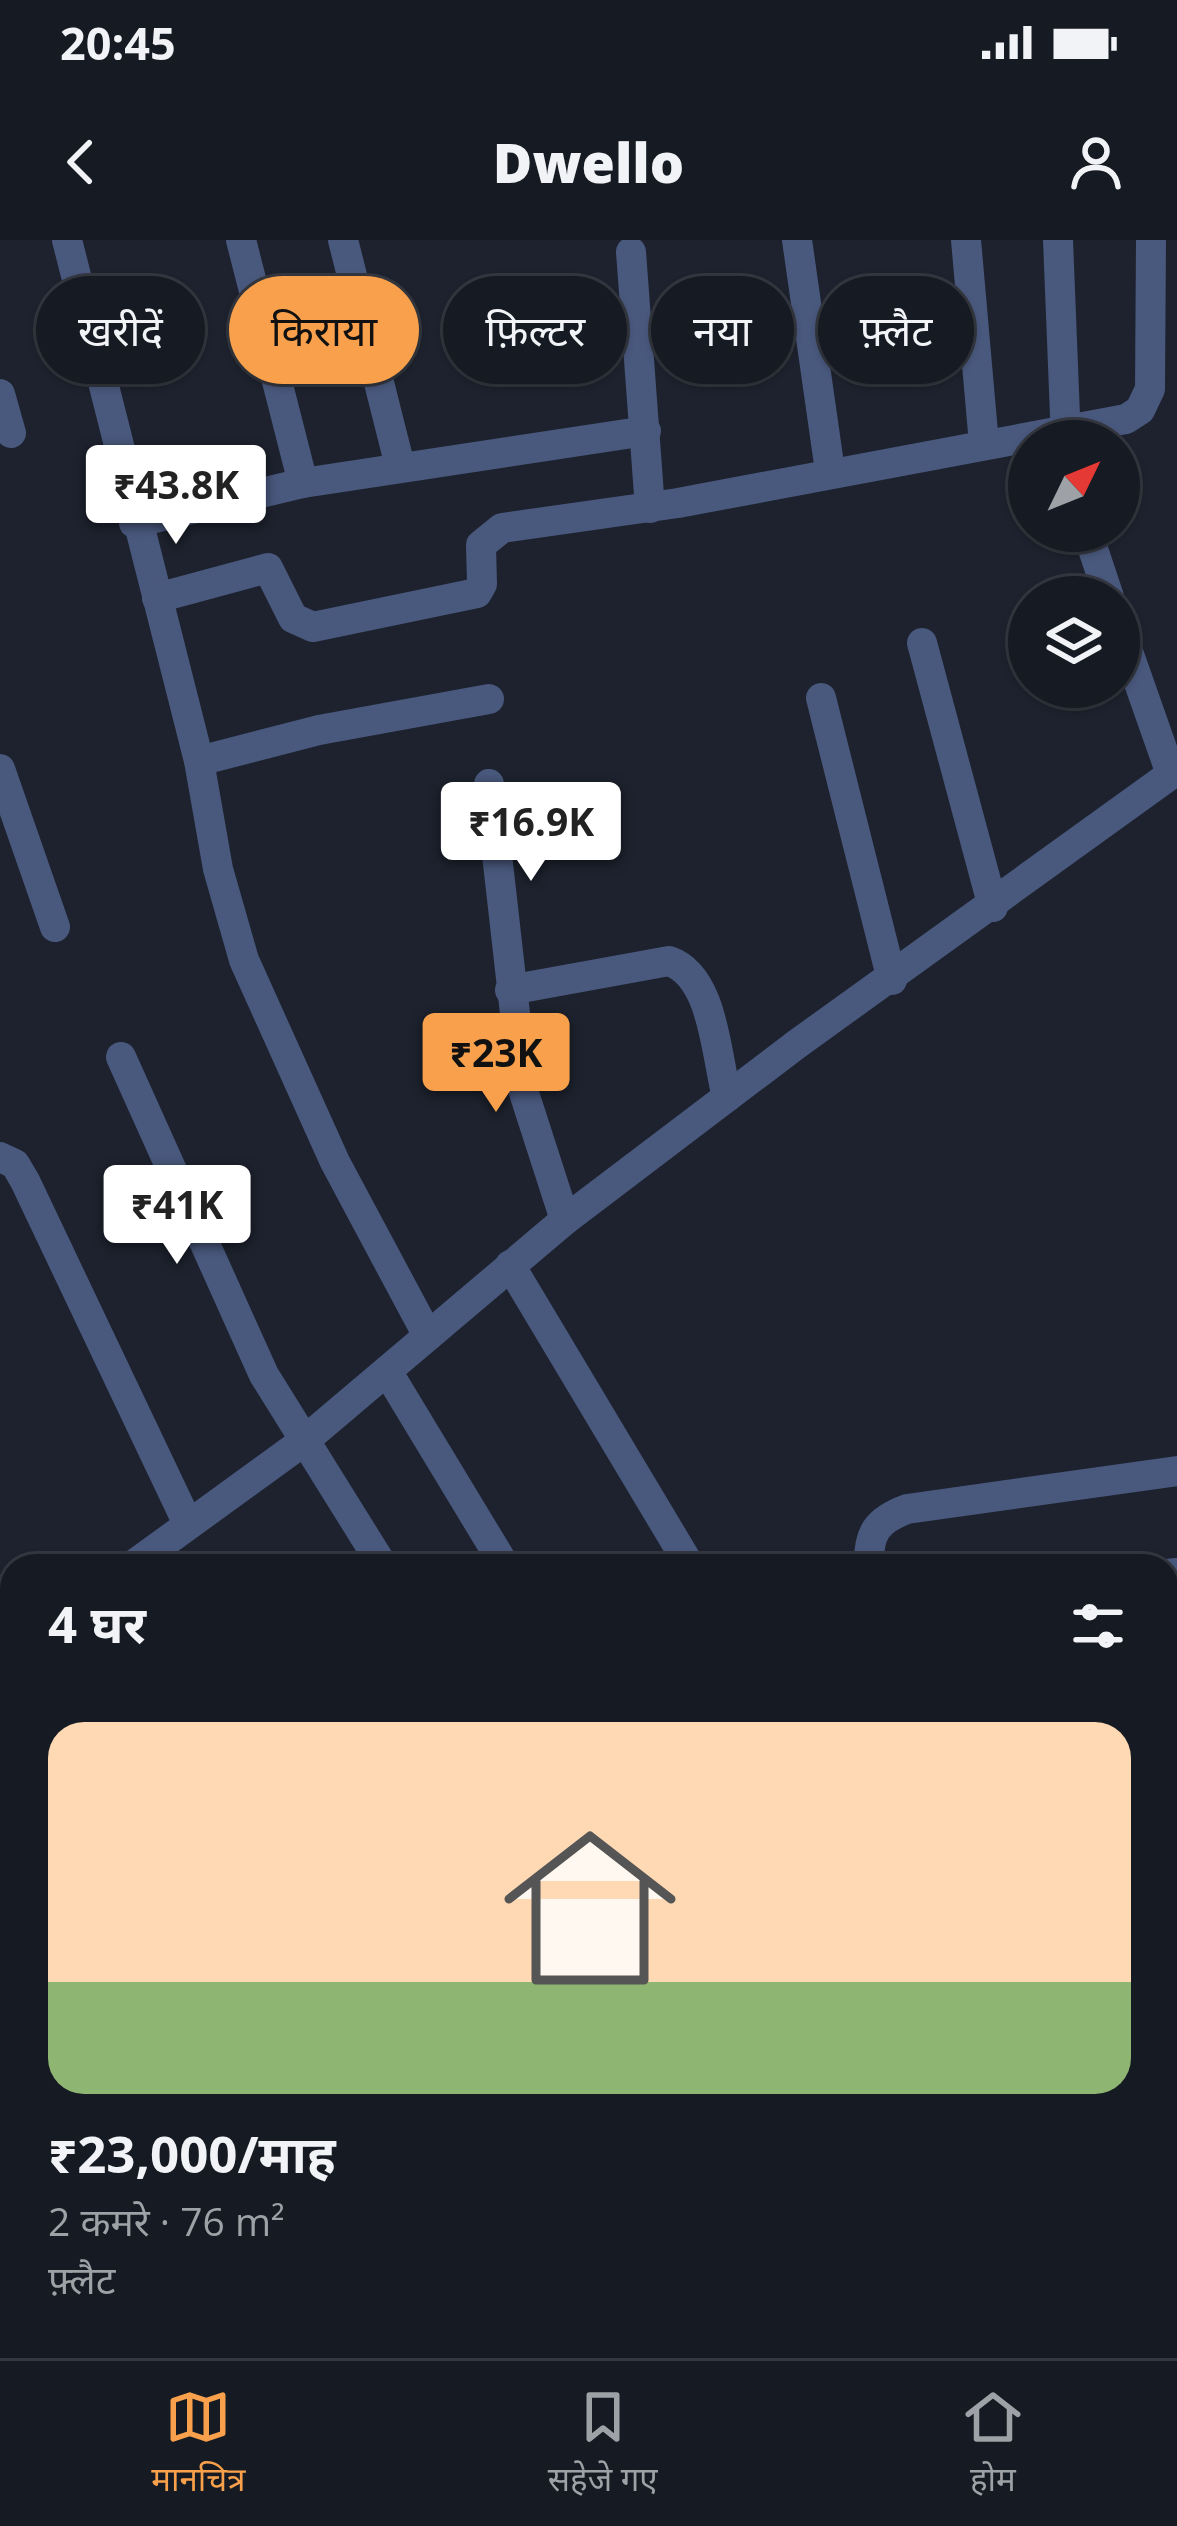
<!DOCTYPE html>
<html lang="hi">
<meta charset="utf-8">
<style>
body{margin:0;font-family:"Open Sans","Noto Sans Devanagari",sans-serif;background:#23272f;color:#f1f3f6;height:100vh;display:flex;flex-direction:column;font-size:45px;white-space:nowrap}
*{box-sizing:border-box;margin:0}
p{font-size:39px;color:#9ea1a5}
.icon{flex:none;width:66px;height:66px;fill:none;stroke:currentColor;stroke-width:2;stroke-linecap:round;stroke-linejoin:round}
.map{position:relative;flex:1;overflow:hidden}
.panel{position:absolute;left:0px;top:1314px;width:1179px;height:804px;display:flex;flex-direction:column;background:#161a22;border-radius:36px 36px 0 0;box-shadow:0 3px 9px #0004,0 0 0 3px #353840}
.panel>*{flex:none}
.top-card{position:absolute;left:36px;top:36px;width:1107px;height:108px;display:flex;gap:24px}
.needle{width:78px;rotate:47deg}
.fabs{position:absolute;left:1008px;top:180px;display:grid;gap:24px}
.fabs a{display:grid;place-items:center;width:132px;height:132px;border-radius:50%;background:#161a22;box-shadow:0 3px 9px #0004,0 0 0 3px #353840;font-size:60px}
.price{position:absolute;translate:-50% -102px;padding:0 27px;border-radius:12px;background:#fff;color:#222;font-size:39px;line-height:78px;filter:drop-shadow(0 3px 6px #0008)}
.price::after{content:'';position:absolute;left:50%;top:72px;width:36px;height:27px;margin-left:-18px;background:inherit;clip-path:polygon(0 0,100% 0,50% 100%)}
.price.on{background:#f8a04b;color:#111}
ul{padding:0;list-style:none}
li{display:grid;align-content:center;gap:24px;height:636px;padding:0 48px}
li+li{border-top:3px solid #353840}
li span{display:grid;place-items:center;height:372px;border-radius:36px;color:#555}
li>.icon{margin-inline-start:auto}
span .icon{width:216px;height:216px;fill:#fffc;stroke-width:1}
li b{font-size:51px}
h2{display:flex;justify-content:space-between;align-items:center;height:144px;padding:0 48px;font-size:51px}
.tag{padding:0 42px;border-radius:54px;background:#161a22;box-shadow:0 3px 9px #0004,0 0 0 3px #353840;font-size:42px;line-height:108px}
.tag.on{background:#f8a04b;color:#111}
.status{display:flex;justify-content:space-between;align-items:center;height:84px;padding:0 60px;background:#161a22;direction:ltr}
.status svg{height:33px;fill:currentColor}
header{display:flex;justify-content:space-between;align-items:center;height:156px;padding:0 48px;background:#161a22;font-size:54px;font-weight:800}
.dock{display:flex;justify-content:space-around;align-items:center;height:168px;border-top:3px solid #353840;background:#161a22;font-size:33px;color:#9ea1a5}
.dock a{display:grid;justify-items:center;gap:6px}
.dock .on{color:#f8a04b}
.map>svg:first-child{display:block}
</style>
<div class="status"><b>20:45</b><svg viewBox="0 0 49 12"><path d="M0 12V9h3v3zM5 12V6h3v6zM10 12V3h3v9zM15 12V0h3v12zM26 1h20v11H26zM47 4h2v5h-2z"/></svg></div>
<header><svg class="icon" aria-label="back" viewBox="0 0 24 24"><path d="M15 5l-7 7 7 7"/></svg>Dwello<svg class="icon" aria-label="person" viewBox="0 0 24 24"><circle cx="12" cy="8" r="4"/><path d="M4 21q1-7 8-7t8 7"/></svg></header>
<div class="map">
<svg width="1177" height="2118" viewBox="0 0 1177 2118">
<rect width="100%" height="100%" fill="#1d222e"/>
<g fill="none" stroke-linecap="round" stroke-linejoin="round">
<g stroke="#49587d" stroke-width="30">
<path d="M 67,0 L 199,521 L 218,629 L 244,720 L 335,922 L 428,1096"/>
<path d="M 241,0 L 303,243"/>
<path d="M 343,0 L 400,226"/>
<path d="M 797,0 L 830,231"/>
<path d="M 966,0 L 984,204"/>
<path d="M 1058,0 L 1066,201"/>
<path d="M 631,12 L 650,268"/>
<path d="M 0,154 L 11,193"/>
<path d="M 134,283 L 303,243 L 646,191"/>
<path d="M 1087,291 L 1109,357"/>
<path d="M 157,358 L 268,328 L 293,378 L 313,387 L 477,353 L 482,344 L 481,305 L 502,288 L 678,263 L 1126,179 L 1140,170 L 1150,149 L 1151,0"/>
<path d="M 1119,386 L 1171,534"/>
<path d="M 922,403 L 993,667"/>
<path d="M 821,458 L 892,740"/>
<path d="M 199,521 L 319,490 L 489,459"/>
<path d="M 0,529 L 55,687"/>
<path d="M 489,544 L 524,853 L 565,980"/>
<path d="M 510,750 L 669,721 C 714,736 716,816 727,857"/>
<path d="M 121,817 L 264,1135 L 383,1326"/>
<path d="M 0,917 L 15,924 L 25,941 L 188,1284"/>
<path d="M 510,1025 L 690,1326"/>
<path d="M 387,1131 L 505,1326"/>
<path d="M 132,1326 L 304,1201 L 565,980 L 797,804 L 1177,530"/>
<path d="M 869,1326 C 868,1293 877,1280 907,1269 L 1177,1231"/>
<path d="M 1167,1334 L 1177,1333"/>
<path d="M 0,1424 L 12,1415"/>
<path d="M 0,1723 L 12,1757"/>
<path d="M 154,2106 L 158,2118"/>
<path d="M 387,2106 L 390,2118"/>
<path d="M 600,2106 L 605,2118"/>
<path d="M 822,2106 L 824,2118"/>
<path d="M 970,2106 L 972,2118"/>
<path d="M 1159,2106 L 1160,2118"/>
<path d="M 663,2118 L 700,2106"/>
</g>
</g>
</svg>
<div class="fabs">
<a><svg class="needle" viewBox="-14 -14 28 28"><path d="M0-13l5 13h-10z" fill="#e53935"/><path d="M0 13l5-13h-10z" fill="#9ea1a5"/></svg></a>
<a><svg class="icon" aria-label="layers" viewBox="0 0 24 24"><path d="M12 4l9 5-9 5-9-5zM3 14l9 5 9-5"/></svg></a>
</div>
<b class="price" style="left:176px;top:307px">₹43.8K</b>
<b class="price" style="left:531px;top:644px">₹16.9K</b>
<b class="price on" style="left:496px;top:875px">₹23K</b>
<b class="price" style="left:177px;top:1027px">₹41K</b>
<div class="top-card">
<a class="tag">खरीदें</a>
<a class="tag on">किराया</a>
<a class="tag">फ़िल्टर</a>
<a class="tag">नया</a>
<a class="tag">फ़्लैट</a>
</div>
<section class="panel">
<h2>4 घर<svg class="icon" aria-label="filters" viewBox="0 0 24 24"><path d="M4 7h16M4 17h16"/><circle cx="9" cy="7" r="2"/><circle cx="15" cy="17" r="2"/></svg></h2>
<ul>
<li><span style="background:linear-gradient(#ffd9b3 70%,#8fb573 0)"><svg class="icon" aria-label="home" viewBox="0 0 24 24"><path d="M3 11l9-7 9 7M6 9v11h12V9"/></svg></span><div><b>₹23,000/माह</b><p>2 कमरे · 76 m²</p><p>फ़्लैट</p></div></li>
</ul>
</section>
</div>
<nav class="dock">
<a class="on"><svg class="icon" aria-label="map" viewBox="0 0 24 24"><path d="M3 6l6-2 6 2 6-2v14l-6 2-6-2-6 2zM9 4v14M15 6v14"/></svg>मानचित्र</a>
<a><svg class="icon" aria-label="saved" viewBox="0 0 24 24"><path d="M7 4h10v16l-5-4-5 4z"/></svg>सहेजे गए</a>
<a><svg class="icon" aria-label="home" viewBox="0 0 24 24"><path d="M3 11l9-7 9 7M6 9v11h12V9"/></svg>होम</a>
</nav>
